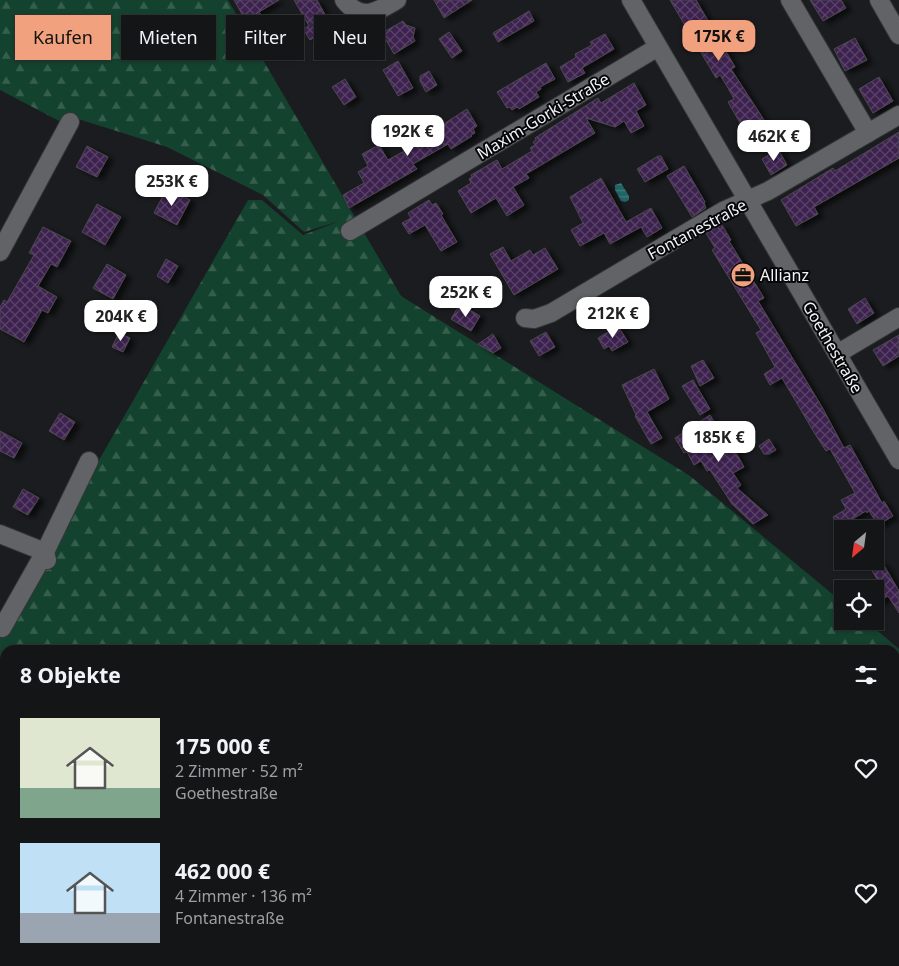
<!DOCTYPE html>
<html lang="de">
<meta charset="utf-8">
<style>
body{margin:0;font-family:"Noto Sans",sans-serif;background:#1d1e20;color:#f1f3f6;height:100vh;display:flex;flex-direction:column;font-size:19px;white-space:nowrap}
*{box-sizing:border-box;margin:0}
p{font-size:16px;color:#9d9fa1}
.icon{flex:none;width:28px;height:28px;fill:none;stroke:currentColor;stroke-width:2;stroke-linecap:round;stroke-linejoin:round}
.map{position:relative;flex:1;overflow:hidden}
.panel{position:absolute;left:0px;top:645px;width:900px;height:321px;display:flex;flex-direction:column;background:#141517;border-radius:15px 15px 0 0;box-shadow:0 1px 4px #0004,0 0 0 1px #333436}
.panel>*{flex:none}
.banner{position:absolute;left:15px;top:15px;width:500px;height:45px;display:flex;gap:10px}
.needle{width:32px;rotate:209deg}
.buttons{position:absolute;left:834px;top:520px;display:grid;gap:10px}
.buttons a{display:grid;place-items:center;width:50px;height:50px;border-radius:0px;background:#141517;box-shadow:0 1px 4px #0004,0 0 0 1px #333436;font-size:25px}
.price{position:absolute;translate:-50% -42px;padding:0 11px;border-radius:10px;background:#fff;color:#222;font-size:16px;line-height:32px;filter:drop-shadow(0 1px 2px #0008)}
.price::after{content:'';position:absolute;left:50%;top:30px;width:15px;height:11px;margin-left:-8px;background:inherit;clip-path:polygon(0 0,100% 0,50% 100%)}
.price.on{background:#f1a17d;color:#111}
ul{padding:0;list-style:none}
li{display:flex;align-items:center;gap:15px;height:125px;padding:0 20px}
li span{display:grid;place-items:center;flex:none;width:140px;height:100px;border-radius:0px;color:#555}
li>.icon{margin-inline-start:auto}
span .icon{width:60px;height:60px;fill:#fffc;stroke-width:1}
li b{font-size:21px}
h2{display:flex;justify-content:space-between;align-items:center;height:60px;padding:0 20px;font-size:21px}
.pill{padding:0 18px;border-radius:0px;background:#141517;box-shadow:0 1px 4px #0004,0 0 0 1px #333436;font-size:18px;line-height:45px}
.pill.on{background:#f1a17d;color:#111}
.map>svg:first-child{display:block}
</style>
<div class="map">
<svg width="899" height="966" viewBox="0 0 899 966">
<defs>
<pattern id="forest-firs" width="22" height="20" patternUnits="userSpaceOnUse" patternTransform="scale(1.25)"><rect width="22" height="20" fill="#13422e"/><path d="M5 1l3.5 6h-7zM16 11l3.5 6h-7z" fill="#365e4d"/></pattern>
<pattern id="water-rules" width="6" height="5" patternUnits="userSpaceOnUse" patternTransform="scale(1.25)"><rect width="6" height="5" fill="#206566"/><path d="M0 2.5h6" fill="none" stroke="#417c7c"/></pattern>
<pattern id="building-cross-hatch" width="8" height="8" patternUnits="userSpaceOnUse" patternTransform="scale(1.25)"><rect width="8" height="8" fill="#3d224f"/><path d="M0 0l8 8M0 8l8-8" fill="none" stroke="#5a4369"/></pattern>
<filter id="shadow"><feDropShadow dx="5.5" dy="3" stdDeviation="2.5" flood-color="#0009"/></filter>
</defs>
<rect width="100%" height="100%" fill="#1b1c1f"/>
<path fill="url(#forest-firs)" fill-rule="evenodd" d="M 0,0 L 228,0 L 401,296 L 690,476 L 842,602 L 842,621 L 866,621 L 899,649 L 899,966 L 0,966 L 0,633 L 248,200 L 262,200 L 303,235 L 340,221 L 304,232 L 263,195 L 167,147 L 72,117 L 61,122 L 0,90 ZM 5,650 L 895,650 L 895,961 L 5,961 Z"/>
<path fill="url(#water-rules)" d="M 621,183 L 629,196 L 629,200 L 625,202 L 621,201 L 615,190 L 615,185 Z"/>
<g fill="url(#building-cross-hatch)" stroke="#4b494c" filter="url(#shadow)">
<path d="M 234,0 L 279,0 L 259,12 L 271,30 L 256,39 Z"/>
<path d="M 294,0 L 317,0 L 332,27 L 310,40 L 303,29 L 309,26 Z"/>
<path d="M 434,0 L 472,0 L 444,18 Z"/>
<path d="M 670,0 L 696,0 L 735,67 L 731,69 L 766,123 L 747,135 L 728,102 L 734,99 L 728,88 L 720,75 L 716,78 Z"/>
<path d="M 810,0 L 841,0 L 846,8 L 823,21 Z"/>
<path d="M 529,11 L 534,21 L 498,42 L 493,33 Z"/>
<path d="M 403,21 L 406,25 L 415,28 L 413,37 L 415,41 L 394,54 L 382,33 Z"/>
<path d="M 449,32 L 462,51 L 452,58 L 439,39 Z"/>
<path d="M 605,34 L 614,49 L 582,68 L 585,73 L 568,82 L 560,67 L 575,58 L 576,57 L 575,54 L 592,45 L 590,42 Z"/>
<path d="M 855,38 L 867,60 L 845,71 L 834,49 Z"/>
<path d="M 398,61 L 413,88 L 398,96 L 383,70 Z"/>
<path d="M 546,63 L 555,79 L 540,87 L 541,89 L 536,92 L 539,97 L 519,109 L 517,107 L 512,110 L 510,107 L 507,108 L 497,92 Z"/>
<path d="M 429,71 L 437,85 L 426,92 L 420,81 L 420,76 Z"/>
<path d="M 879,77 L 893,101 L 873,113 L 859,89 Z"/>
<path d="M 345,79 L 356,97 L 344,105 L 332,87 Z"/>
<path d="M 634,83 L 646,105 L 636,111 L 644,126 L 631,133 L 624,121 L 615,127 L 586,118 L 595,133 L 526,174 L 529,178 L 513,187 L 524,205 L 507,216 L 496,198 L 471,213 L 458,191 L 471,183 L 469,179 L 472,177 L 471,175 L 497,160 L 502,169 L 532,151 L 530,148 L 535,145 L 533,142 L 536,140 L 535,138 L 598,98 L 601,103 Z"/>
<path d="M 467,109 L 477,126 L 473,129 L 475,133 L 471,135 L 472,136 L 451,149 L 448,144 L 413,164 L 417,169 L 349,208 L 343,195 L 364,183 L 358,172 L 368,166 L 362,154 L 379,145 L 388,160 L 415,145 L 414,143 Z"/>
<path d="M 899,132 L 899,158 L 814,207 L 818,214 L 796,226 L 781,200 L 833,168 L 835,171 Z"/>
<path d="M 87,146 L 108,157 L 97,177 L 76,167 Z"/>
<path d="M 778,149 L 787,165 L 771,175 L 762,159 Z"/>
<path d="M 658,156 L 661,156 L 668,169 L 645,182 L 637,169 Z"/>
<path d="M 684,166 L 705,202 L 704,203 L 706,208 L 692,217 L 667,176 Z"/>
<path d="M 601,178 L 626,222 L 651,208 L 662,228 L 647,237 L 641,227 L 610,244 L 604,233 L 580,246 L 571,230 L 583,223 L 570,197 Z"/>
<path d="M 167,188 L 190,200 L 177,225 L 154,213 Z"/>
<path d="M 429,200 L 432,205 L 436,203 L 443,214 L 441,215 L 457,242 L 441,251 L 425,225 L 409,234 L 402,223 L 411,218 L 408,213 Z"/>
<path d="M 97,204 L 121,217 L 105,245 L 82,232 Z"/>
<path d="M 722,225 L 731,240 L 729,241 L 764,298 L 758,301 L 822,407 L 844,448 L 850,445 L 882,503 L 884,501 L 893,516 L 878,525 L 869,511 L 867,513 L 866,511 L 839,527 L 833,517 L 846,509 L 841,500 L 855,493 L 830,449 L 826,451 L 815,434 L 782,378 L 770,385 L 764,374 L 775,367 L 756,333 L 761,330 L 712,250 L 715,248 L 706,233 Z"/>
<path d="M 43,227 L 71,241 L 57,267 L 51,264 L 38,286 L 57,297 L 48,313 L 42,310 L 24,342 L 0,329 L 0,307 L 4,300 L 7,302 L 34,255 L 29,253 Z"/>
<path d="M 503,247 L 511,261 L 530,250 L 533,255 L 545,248 L 558,269 L 514,295 L 490,254 Z"/>
<path d="M 166,259 L 178,266 L 168,283 L 157,276 Z"/>
<path d="M 107,264 L 126,275 L 113,299 L 93,288 Z"/>
<path d="M 630,298 L 637,310 L 622,318 L 616,307 Z"/>
<path d="M 865,298 L 874,313 L 857,324 L 848,309 Z"/>
<path d="M 460,304 L 480,316 L 471,331 L 451,319 Z"/>
<path d="M 618,326 L 628,342 L 612,351 L 609,346 L 604,349 L 598,338 Z"/>
<path d="M 546,332 L 555,347 L 539,356 L 530,341 Z"/>
<path d="M 119,333 L 130,338 L 123,352 L 112,347 Z"/>
<path d="M 493,334 L 501,348 L 493,353 L 478,344 Z"/>
<path d="M 899,335 L 899,356 L 883,366 L 873,350 Z"/>
<path d="M 703,360 L 714,378 L 700,386 L 691,366 Z"/>
<path d="M 654,369 L 669,399 L 647,412 L 662,438 L 651,444 L 635,416 L 636,415 L 622,385 Z"/>
<path d="M 693,380 L 710,409 L 700,415 L 682,386 Z"/>
<path d="M 60,413 L 75,422 L 64,440 L 49,431 Z"/>
<path d="M 710,415 L 725,439 L 727,437 L 744,467 L 733,473 L 741,485 L 737,488 L 768,515 L 753,524 L 732,504 L 710,470 L 707,471 L 701,461 L 694,465 L 687,452 L 684,453 L 675,438 Z"/>
<path d="M 0,431 L 22,443 L 14,458 L 0,451 Z"/>
<path d="M 769,439 L 776,450 L 769,454 L 764,454 L 759,446 Z"/>
<path d="M 23,489 L 39,498 L 28,515 L 13,507 Z"/>
<path d="M 882,562 L 899,591 L 899,613 L 888,596 L 875,604 L 875,580 L 877,579 L 871,569 Z"/>
</g>
<g fill="none" stroke-linecap="round" stroke-linejoin="round">
<defs>
<g id="minor">
<path d="M 344,0 C 362,22 376,12 397,0"/>
<path d="M 631,0 L 899,460"/>
<path d="M 790,0 L 868,133"/>
<path d="M 879,0 L 899,35"/>
<path d="M 350,231 L 658,47"/>
<path d="M 0,252 L 70,122"/>
<path d="M 525,318 L 534,319 L 551,313 L 723,211 L 768,191 L 899,115"/>
<path d="M 837,354 L 899,317"/>
<path d="M 0,534 L 45,552 L 47,560"/>
<path d="M 2,628 L 45,552 L 89,461"/>
<path d="M 0,960 L 14,966"/>
</g>
</defs>
<use href="#minor" stroke="#353638" stroke-width="20"/>
<use href="#minor" stroke="#616366" stroke-width="18"/>
</g>
<defs>
<symbol id="office-disc" viewBox="-11 -11 22 22"><circle r="9.5" fill="#f1a17d" stroke="#060708"/><path d="M-6-3h4V-5.5h4V-3h4V5H-6ZM-1-4.5V-3h2v-1.5ZM-6 0V1H6V0Z" fill="#111"/></symbol>
</defs>
<g fill-rule="evenodd">
<use href="#office-disc" x="729" y="261" width="28" height="28"/>
</g>
<g text-anchor="middle" stroke-width="4" stroke-linejoin="round" paint-order="stroke">
<g font-size="16" fill="#f2f3f5" stroke="#060708">
<text transform="translate(543 116) rotate(-31)" y="6">Maxim-Gorki-Straße</text>
<text transform="translate(697 229) rotate(-28)" y="6">Fontanestraße</text>
<text transform="translate(833 347) rotate(60)" y="6">Goethestraße</text>
</g>
<g font-size="16" fill="#f2f3f5" stroke="#060708" text-anchor="start">
<text x="760" y="281">Allianz</text>
</g>
</g>
</svg>
<div class="buttons">
<a><svg class="needle" viewBox="-14 -14 28 28"><path d="M0-13l5 13h-10z" fill="#e53935"/><path d="M0 13l5-13h-10z" fill="#9d9fa1"/></svg></a>
<a><svg class="icon" aria-label="locate" viewBox="0 0 24 24"><circle cx="12" cy="12" r="6"/><path d="M12 2v4M12 18v4M2 12h4M18 12h4"/></svg></a>
</div>
<b class="price on" style="left:719px;top:62px">175K €</b>
<b class="price" style="left:408px;top:157px">192K €</b>
<b class="price" style="left:774px;top:162px">462K €</b>
<b class="price" style="left:172px;top:207px">253K €</b>
<b class="price" style="left:466px;top:318px">252K €</b>
<b class="price" style="left:613px;top:339px">212K €</b>
<b class="price" style="left:121px;top:342px">204K €</b>
<b class="price" style="left:719px;top:463px">185K €</b>
<div class="banner">
<a class="pill on">Kaufen</a>
<a class="pill">Mieten</a>
<a class="pill">Filter</a>
<a class="pill">Neu</a>
</div>
<section class="panel">
<h2>8 Objekte<svg class="icon" aria-label="filters" viewBox="0 0 24 24"><path d="M4 7h16M4 17h16"/><circle cx="9" cy="7" r="2"/><circle cx="15" cy="17" r="2"/></svg></h2>
<ul>
<li><span style="background:linear-gradient(#dfe7d0 70%,#7fa58c 0)"><svg class="icon" aria-label="home" viewBox="0 0 24 24"><path d="M3 11l9-7 9 7M6 9v11h12V9"/></svg></span><div><b>175 000 €</b><p>2 Zimmer · 52 m²</p><p>Goethestraße</p></div><svg class="icon" aria-label="heart" viewBox="0 0 24 24"><path d="M12 20l-8-8c-3-5 5-10 8-4 3-6 11-1 8 4z"/></svg></li>
<li><span style="background:linear-gradient(#bfe0f5 70%,#9aa5b1 0)"><svg class="icon" aria-label="home" viewBox="0 0 24 24"><path d="M3 11l9-7 9 7M6 9v11h12V9"/></svg></span><div><b>462 000 €</b><p>4 Zimmer · 136 m²</p><p>Fontanestraße</p></div><svg class="icon" aria-label="heart" viewBox="0 0 24 24"><path d="M12 20l-8-8c-3-5 5-10 8-4 3-6 11-1 8 4z"/></svg></li>
</ul>
</section>
</div>
